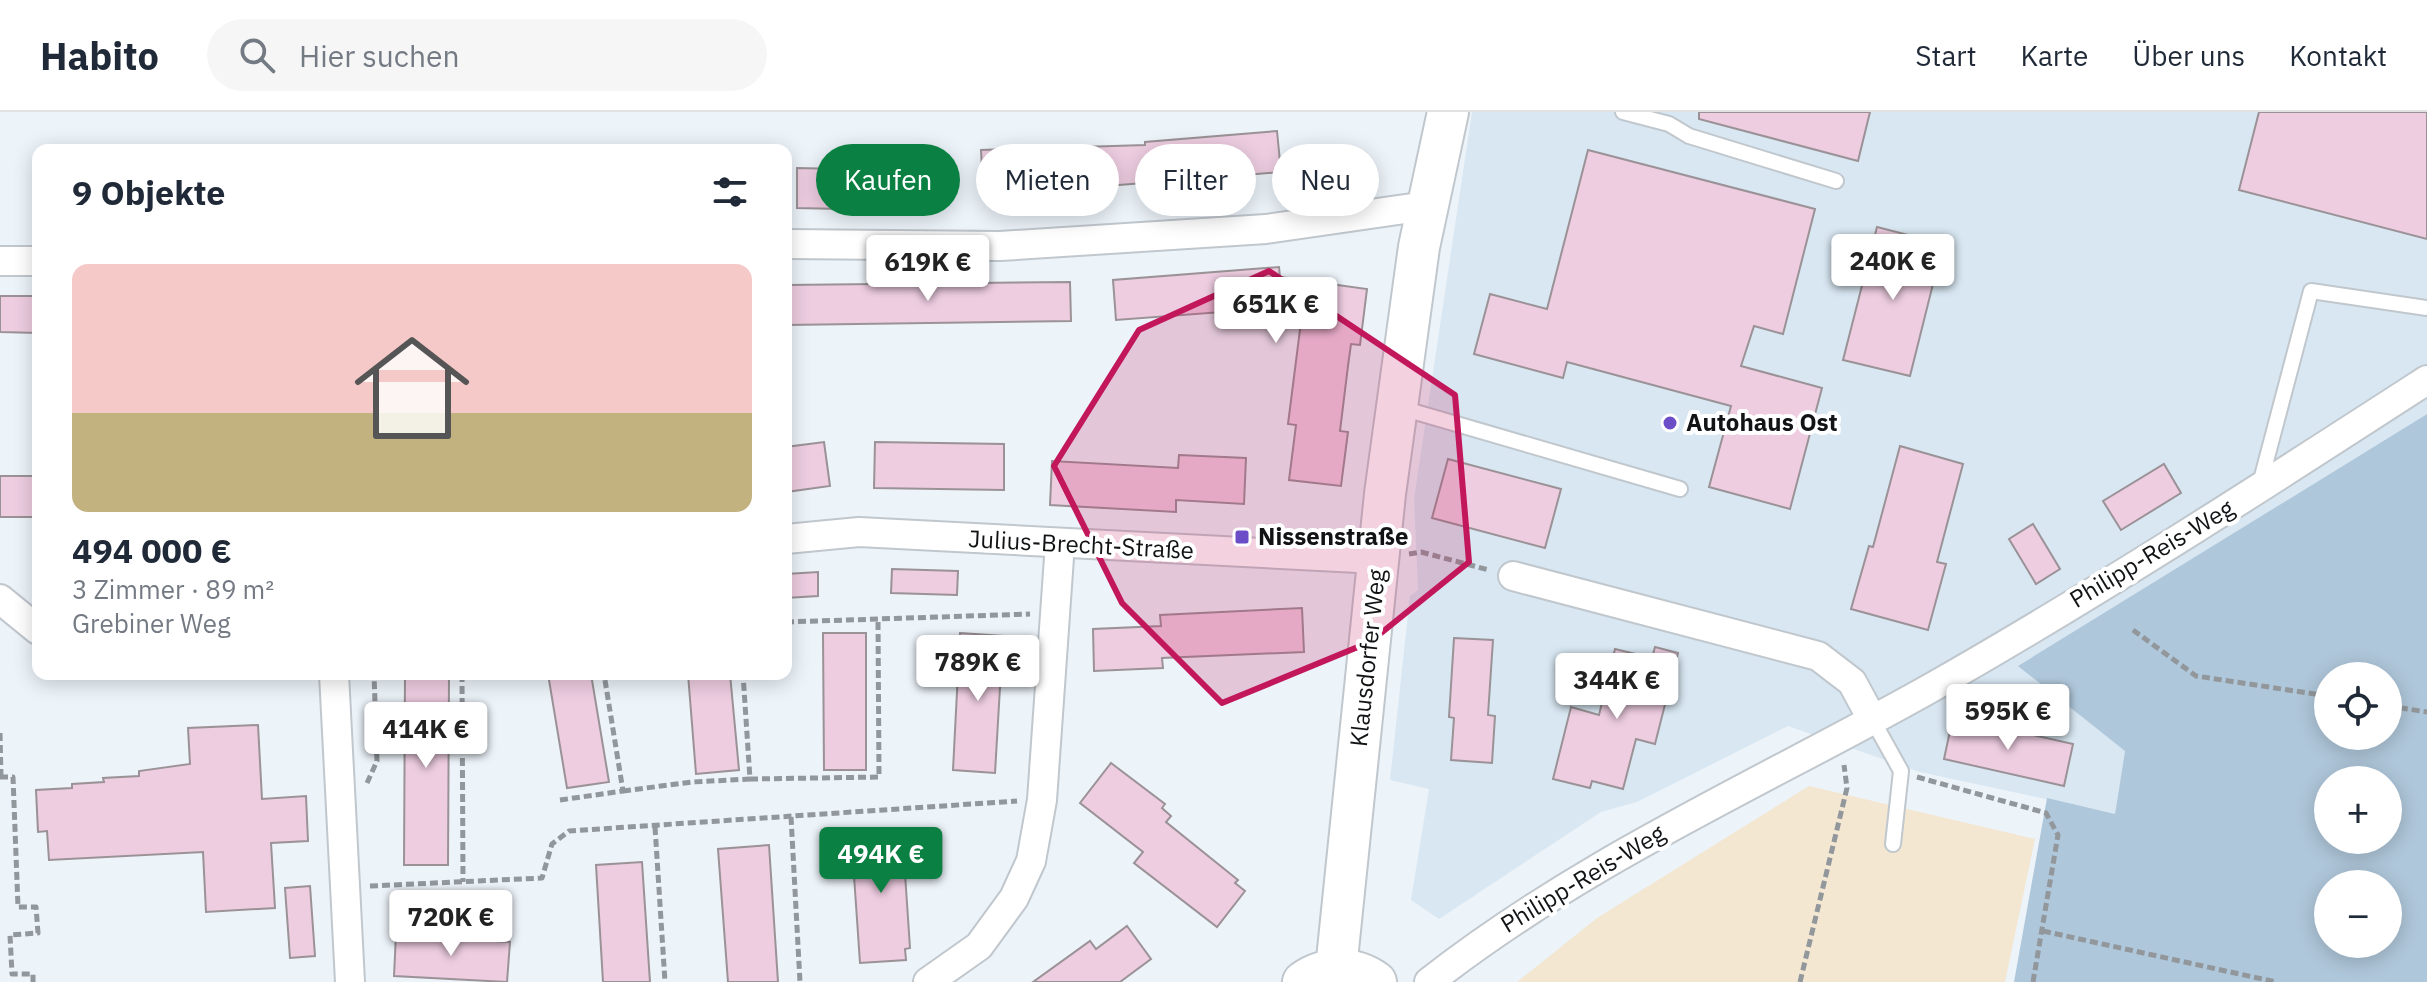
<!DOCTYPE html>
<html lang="de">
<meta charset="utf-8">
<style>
body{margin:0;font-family:"IBM Plex Sans",sans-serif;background:#f6f6f7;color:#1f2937;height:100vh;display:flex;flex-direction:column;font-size:30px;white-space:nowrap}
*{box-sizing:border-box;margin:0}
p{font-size:26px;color:#747a83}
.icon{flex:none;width:44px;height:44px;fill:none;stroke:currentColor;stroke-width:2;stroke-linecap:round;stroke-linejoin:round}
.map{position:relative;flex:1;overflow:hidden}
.panel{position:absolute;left:32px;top:32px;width:760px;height:536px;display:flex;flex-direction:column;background:#fff;border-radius:16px;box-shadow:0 4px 20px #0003}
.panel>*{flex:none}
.guide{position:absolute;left:816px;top:32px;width:760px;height:72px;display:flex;gap:16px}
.tools{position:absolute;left:2314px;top:550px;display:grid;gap:16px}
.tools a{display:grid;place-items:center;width:88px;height:88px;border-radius:50%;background:#fff;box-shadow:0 4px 20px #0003;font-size:40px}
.price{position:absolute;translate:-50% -68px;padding:0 18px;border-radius:8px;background:#fff;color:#222;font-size:26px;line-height:52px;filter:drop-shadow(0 2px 4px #0008)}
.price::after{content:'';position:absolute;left:50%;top:48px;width:24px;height:18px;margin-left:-12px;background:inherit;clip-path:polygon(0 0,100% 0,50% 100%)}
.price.selected{background:#0b8043;color:#fff}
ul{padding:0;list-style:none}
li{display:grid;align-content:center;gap:16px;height:424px;padding:0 40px}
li+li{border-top:2px solid #e0e1e3}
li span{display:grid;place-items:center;height:248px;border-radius:16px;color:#555}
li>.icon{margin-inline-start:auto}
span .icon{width:144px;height:144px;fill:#fffc;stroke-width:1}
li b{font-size:34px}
h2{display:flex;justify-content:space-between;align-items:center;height:96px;padding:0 40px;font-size:34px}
.chip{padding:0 28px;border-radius:36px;background:#fff;box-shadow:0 4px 20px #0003;font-size:28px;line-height:72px}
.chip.selected{background:#0b8043;color:#fff}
header{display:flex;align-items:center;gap:48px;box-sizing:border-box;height:112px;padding:0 40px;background:#fff;border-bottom:2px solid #e0e1e3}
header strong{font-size:38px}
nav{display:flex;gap:44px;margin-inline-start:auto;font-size:28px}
.search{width:560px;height:72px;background:#f6f6f7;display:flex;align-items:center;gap:20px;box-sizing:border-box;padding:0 28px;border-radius:44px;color:#747a83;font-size:30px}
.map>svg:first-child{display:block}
</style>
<header>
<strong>Habito</strong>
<div class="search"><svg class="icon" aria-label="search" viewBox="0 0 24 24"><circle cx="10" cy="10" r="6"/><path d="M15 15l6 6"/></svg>Hier suchen</div>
<nav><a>Start</a><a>Karte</a><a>Über uns</a><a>Kontakt</a></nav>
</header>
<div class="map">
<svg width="2427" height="870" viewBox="0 0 2427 870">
<rect width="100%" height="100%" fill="#ecf3f9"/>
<path fill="#f3e7d2" d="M 1809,674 L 2035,727 L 2005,870 L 1517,870 L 1597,806 Z"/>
<path fill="#d8e7f2" d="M 1472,0 L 2427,0 L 2427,302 L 2019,554 L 2125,638 L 2115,702 L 1920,660 L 1788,614 L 1637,690 L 1601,700 L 1439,807 L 1411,788 L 1429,677 L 1390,668 L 1410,484 L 1418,478 L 1414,387 Z"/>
<path fill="#afc7da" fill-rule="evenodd" d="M 2427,302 L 2427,870 L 2014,870 L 2047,686 L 2115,702 L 2125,639 L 2018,554 ZM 2328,564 L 2388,564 L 2388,624 L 2328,624 ZM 2328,668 L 2388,668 L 2388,728 L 2328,728 ZM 2328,772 L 2388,772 L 2388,832 L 2328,832 Z"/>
<g fill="#eecde1" stroke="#9a9296" stroke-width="2">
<path d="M 1699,0 L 1870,0 L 1858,49 L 1699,7 Z"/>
<path d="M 2259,0 L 2427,0 L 2427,127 L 2239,78 Z"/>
<path d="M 1277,19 L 1281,60 L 1119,73 L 983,77 L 981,38 L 1145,33 L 1145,30 Z"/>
<path d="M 1588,38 L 1815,97 L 1783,222 L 1754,214 L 1741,254 L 1822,276 L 1790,397 L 1709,375 L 1731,294 L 1567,250 L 1563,266 L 1474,242 L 1490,182 L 1547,197 Z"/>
<path d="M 797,56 L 933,59 L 932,99 L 797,96 Z"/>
<path d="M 1877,115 L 1943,132 L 1910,264 L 1843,248 Z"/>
<path d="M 1279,155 L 1280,165 L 1367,177 L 1360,233 L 1351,232 L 1348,254 L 1340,319 L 1348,320 L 1341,374 L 1289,368 L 1296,313 L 1288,312 L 1303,194 L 1116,208 L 1113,168 Z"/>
<path d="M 1070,170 L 1071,209 L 786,213 L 786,173 Z"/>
<path d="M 0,184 L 38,184 L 38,221 L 0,220 Z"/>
<path d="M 824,330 L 830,374 L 786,380 L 786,335 Z"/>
<path d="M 875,330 L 1004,332 L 1004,378 L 874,376 Z"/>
<path d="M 1900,334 L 1963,352 L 1937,450 L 1946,452 L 1928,518 L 1851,497 L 1869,434 L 1873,435 Z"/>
<path d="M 1179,343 L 1246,346 L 1244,392 L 1176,388 L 1176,400 L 1050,393 L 1052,349 L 1178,356 Z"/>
<path d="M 1448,347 L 1561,377 L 1545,436 L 1432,406 Z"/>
<path d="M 2164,352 L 2181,381 L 2121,418 L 2103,389 Z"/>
<rect x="0" y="364" width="38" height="41"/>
<path d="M 2033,412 L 2060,457 L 2036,472 L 2009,427 Z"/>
<path d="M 892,457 L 958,459 L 957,483 L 891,481 Z"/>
<path d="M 818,460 L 818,484 L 786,486 L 786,462 Z"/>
<path d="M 1302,496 L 1304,540 L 1162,546 L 1163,556 L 1094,559 L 1093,517 L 1161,514 L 1160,503 Z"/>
<path d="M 823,521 L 866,521 L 866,658 L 824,658 Z"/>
<path d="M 960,521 L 1003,524 L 995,661 L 953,658 Z"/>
<path d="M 1454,526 L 1493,528 L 1488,603 L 1495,604 L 1492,651 L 1451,648 L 1454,606 L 1449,605 Z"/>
<path d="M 1655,535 L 1678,541 L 1655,632 L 1636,627 L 1623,677 L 1592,669 L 1590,676 L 1553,667 L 1571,595 L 1599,603 L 1615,537 L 1652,546 Z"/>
<path d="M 405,562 L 449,562 L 448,753 L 404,753 Z"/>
<path d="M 548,562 L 591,562 L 609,670 L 567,676 Z"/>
<path d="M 688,562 L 730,562 L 739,658 L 696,662 Z"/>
<path d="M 1953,605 L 2073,632 L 2064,674 L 1944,647 Z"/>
<path d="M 258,613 L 262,687 L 306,684 L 308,729 L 271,731 L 275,796 L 206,800 L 203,740 L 49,748 L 47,719 L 38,720 L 36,678 L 72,676 L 72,672 L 104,670 L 103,666 L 139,664 L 139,659 L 190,652 L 188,616 Z"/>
<path d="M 1111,651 L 1165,692 L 1162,696 L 1171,704 L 1166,710 L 1238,768 L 1235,771 L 1245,779 L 1217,815 L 1134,751 L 1143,740 L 1080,691 Z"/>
<path d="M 902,717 L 910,836 L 905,837 L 906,848 L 860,851 L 851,720 Z"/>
<path d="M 769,733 L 778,870 L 728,870 L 718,737 Z"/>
<path d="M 642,750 L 650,870 L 603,870 L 596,753 Z"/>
<path d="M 310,774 L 315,844 L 290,846 L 285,776 Z"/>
<path d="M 1127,814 L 1151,847 L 1120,870 L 1033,870 L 1090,829 L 1096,837 Z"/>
<path d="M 396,822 L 510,830 L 507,870 L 394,864 Z"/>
</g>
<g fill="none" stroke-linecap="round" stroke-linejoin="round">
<defs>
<g id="lane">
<path d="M 1623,0 L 1669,12 L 1689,24 L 1836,69"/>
<path d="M 1398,295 L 1680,377"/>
<path d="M 2260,372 L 2311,179 L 2427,196"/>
<path d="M 1872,607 L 1901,659 L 1893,732"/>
</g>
<g id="street">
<path d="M 786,132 L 1000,134 L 1266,117 L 1426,94"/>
<path d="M 0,149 L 38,149"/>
<path d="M 786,427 L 859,420 L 1377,447"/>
<path d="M 1513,464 L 1818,544 L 1852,570 L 1872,607"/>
<path d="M 0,487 L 38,518"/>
<path d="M 334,562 L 350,870"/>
<path d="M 928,870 L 979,834 L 1014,786 L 1031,749 L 1042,688 L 1060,431"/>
<path d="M 1429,870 C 1585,748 1758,673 1929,577 C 2098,481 2263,374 2427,268"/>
</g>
<g id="secondary">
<path d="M 1336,857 L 1385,382 L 1419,135 L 1448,0"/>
<path d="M 1303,870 C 1324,854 1355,854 1376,870"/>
</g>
</defs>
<use href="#lane" stroke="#c0c7cd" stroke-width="18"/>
<use href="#street" stroke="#c0c7cd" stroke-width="32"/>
<use href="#secondary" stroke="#c0c7cd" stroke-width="44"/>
<g stroke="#92979c" stroke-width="5" stroke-dasharray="8 4" stroke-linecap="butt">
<path d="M 1409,442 L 1421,440 L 1489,458"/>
<path d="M 786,510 L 1030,502"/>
<path d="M 2133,518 L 2196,564 L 2328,584"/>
<path d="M 462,562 L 463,770"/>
<path d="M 2388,594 L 2427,600"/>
<path d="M 0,621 L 1,665"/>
<path d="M 0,665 L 13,665 L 18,795 L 36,795 L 38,821 L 10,823 L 12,862 L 33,862 L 33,870"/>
<path d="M 1917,665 L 2046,701 L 2058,723 L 2033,870"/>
<path d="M 750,667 L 879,665 L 878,507"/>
<path d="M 367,671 L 377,649 L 374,562"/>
<path d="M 623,679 L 692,670 L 750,667 L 743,562"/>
<path d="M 560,688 L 623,679 L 604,562"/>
<path d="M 791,705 L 800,870"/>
<path d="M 655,715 L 665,870"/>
<path d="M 370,774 L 542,766 L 552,732 L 569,719 L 1017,689"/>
<path d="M 2043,819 L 2276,870"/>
<path d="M 1800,870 L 1847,676 L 1844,653"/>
</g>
<use href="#lane" stroke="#fff" stroke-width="14"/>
<use href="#street" stroke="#fff" stroke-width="28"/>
<use href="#secondary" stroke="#fff" stroke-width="40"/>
</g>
<path fill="#c2185b" fill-opacity="0.2" stroke="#c2185b" stroke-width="6" stroke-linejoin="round" d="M 1269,159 L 1455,283 L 1469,450 L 1370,530 L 1222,591 L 1122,491 L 1054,354 L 1139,218 Z"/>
<g fill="#6a4dc7" stroke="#fff" stroke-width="3">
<circle cx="1670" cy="311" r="8"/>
<rect x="1234" y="417" width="16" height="16" rx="4"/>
</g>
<g text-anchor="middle" stroke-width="8" stroke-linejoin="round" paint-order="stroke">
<g font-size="24" font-weight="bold" fill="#111315" stroke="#fff" text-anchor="start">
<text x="1686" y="319">Autohaus Ost</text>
<text x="1258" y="433">Nissenstraße</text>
</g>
<g font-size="24" fill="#111315" stroke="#fff">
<text transform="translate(1081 433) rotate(3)" y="8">Julius-Brecht-Straße</text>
<text transform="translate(2152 442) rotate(-31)" y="8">Philipp-Reis-Weg</text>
<text transform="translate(1368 546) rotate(-84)" y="8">Klausdorfer Weg</text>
<text transform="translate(1583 767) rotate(-31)" y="8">Philipp-Reis-Weg</text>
</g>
</g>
</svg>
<div class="tools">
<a><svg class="icon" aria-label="locate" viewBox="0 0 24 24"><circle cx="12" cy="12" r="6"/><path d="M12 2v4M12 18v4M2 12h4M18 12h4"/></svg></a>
<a>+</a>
<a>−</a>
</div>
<b class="price" style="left:1893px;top:190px">240K €</b>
<b class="price" style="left:928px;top:191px">619K €</b>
<b class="price" style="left:1276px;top:233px">651K €</b>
<b class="price" style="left:978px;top:591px">789K €</b>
<b class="price" style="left:1617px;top:609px">344K €</b>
<b class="price" style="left:2008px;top:640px">595K €</b>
<b class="price" style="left:426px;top:658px">414K €</b>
<b class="price selected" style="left:881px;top:783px">494K €</b>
<b class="price" style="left:451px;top:846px">720K €</b>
<div class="guide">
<a class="chip selected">Kaufen</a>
<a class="chip">Mieten</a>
<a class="chip">Filter</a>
<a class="chip">Neu</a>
</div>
<section class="panel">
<h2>9 Objekte<svg class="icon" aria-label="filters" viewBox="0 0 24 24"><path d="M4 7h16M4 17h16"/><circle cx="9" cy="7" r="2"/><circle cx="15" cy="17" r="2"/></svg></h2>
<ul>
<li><span style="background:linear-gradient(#f6c9c9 60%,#c2b280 0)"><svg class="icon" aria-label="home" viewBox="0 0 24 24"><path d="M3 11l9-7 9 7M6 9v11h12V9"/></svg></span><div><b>494 000 €</b><p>3 Zimmer · 89 m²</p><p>Grebiner Weg</p></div></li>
</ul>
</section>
</div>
